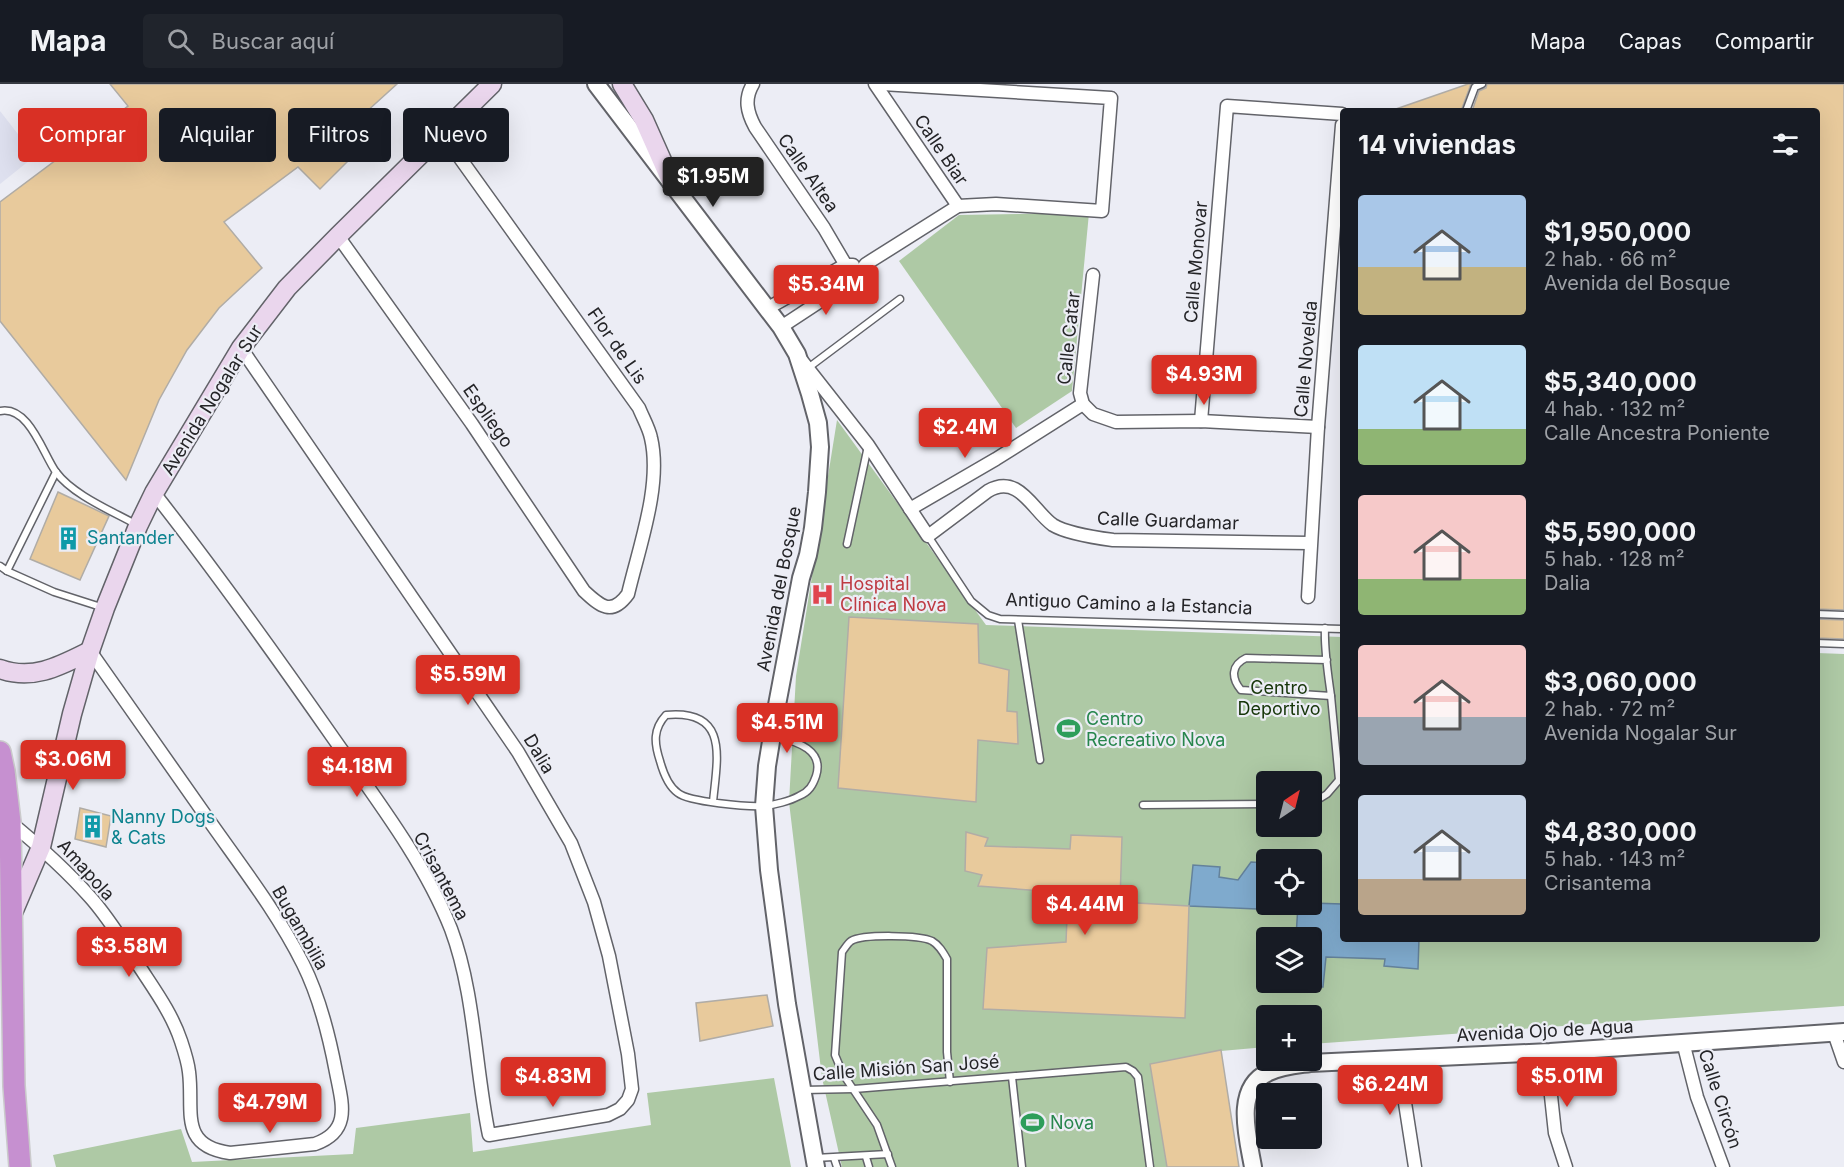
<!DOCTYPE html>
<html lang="es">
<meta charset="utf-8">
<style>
body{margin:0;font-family:Inter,sans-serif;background:#20242c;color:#f1f3f6;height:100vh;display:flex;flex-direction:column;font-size:22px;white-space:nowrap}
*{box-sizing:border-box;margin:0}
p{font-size:20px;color:#9ea1a6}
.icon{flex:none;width:33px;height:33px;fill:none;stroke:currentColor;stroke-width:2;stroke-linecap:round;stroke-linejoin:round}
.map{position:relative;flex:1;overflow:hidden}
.panel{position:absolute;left:1340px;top:24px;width:480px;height:834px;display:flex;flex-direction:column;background:#171b24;border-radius:6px;box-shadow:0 6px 24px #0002}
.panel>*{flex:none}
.banner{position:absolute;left:18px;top:24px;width:570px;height:54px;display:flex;gap:12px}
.needle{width:39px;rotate:35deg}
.fabs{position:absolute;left:1256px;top:687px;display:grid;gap:12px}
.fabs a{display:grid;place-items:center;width:66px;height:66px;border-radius:6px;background:#171b24;box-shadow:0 6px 24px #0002;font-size:30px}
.price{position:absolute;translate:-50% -51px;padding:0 14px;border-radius:6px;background:#d93025;color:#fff;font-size:20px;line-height:39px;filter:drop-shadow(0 2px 3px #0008)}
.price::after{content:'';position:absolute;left:50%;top:36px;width:18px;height:14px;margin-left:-9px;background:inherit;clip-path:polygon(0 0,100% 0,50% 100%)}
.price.current{background:#222;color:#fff}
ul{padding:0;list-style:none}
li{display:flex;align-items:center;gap:18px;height:150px;padding:0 18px}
li span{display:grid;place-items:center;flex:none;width:168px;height:120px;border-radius:6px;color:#555}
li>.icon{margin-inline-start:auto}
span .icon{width:72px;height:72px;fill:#fffc;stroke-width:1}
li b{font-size:26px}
h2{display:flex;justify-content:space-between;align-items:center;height:72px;padding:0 18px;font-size:26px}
.tag{padding:0 21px;border-radius:6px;background:#171b24;box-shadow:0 6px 24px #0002;font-size:21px;line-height:54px}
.tag.current{background:#d93025;color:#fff}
header{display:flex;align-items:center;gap:36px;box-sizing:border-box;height:84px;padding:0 30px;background:#171b24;border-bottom:2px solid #363941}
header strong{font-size:28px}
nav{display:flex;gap:33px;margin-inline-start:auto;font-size:21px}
.search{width:420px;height:54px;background:#20242c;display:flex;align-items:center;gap:15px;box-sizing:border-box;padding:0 21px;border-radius:6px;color:#9ea1a6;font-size:22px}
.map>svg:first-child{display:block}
</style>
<header>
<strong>Mapa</strong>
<div class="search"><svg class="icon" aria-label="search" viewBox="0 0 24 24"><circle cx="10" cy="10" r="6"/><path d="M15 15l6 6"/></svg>Buscar aquí</div>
<nav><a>Mapa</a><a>Capas</a><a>Compartir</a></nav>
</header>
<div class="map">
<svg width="1844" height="1083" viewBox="0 0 1844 1083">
<rect width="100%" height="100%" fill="#ecedf5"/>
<path fill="#dee0ef" d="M 0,27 L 35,72 L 0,100 Z"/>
<g fill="#aec9a5" fill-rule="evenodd">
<path d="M 1089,129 L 1072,307 L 1016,344 L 899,177 L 959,131 Z"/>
<path d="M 837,336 L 986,541 L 1342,553 L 1342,855 L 1816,855 L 1817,569 L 1844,570 L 1844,922 L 1311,960 L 1311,932 L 1266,932 L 1266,963 L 1221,967 L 1239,1083 L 842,1083 L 822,994 L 789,718 L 796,592 ZM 1266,698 L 1311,698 L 1311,742 L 1266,742 ZM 1266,776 L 1311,776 L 1311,820 L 1266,820 ZM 1266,854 L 1311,854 L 1311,898 L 1266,898 Z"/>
<path d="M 774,994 L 791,1083 L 56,1083 L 53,1071 L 181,1045 L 192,1078 L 353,1070 L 356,1044 L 470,1029 L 473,1068 L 651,1041 L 647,1009 Z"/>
</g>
<g fill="#7faacd" stroke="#64829b" stroke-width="1.5">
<path d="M 1251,778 L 1266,779 L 1266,817 L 1257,825 L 1189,822 L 1193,781 L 1220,783 L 1219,793 L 1238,796 Z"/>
<path d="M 1311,819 L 1342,820 L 1342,855 L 1419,855 L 1418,885 L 1384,882 L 1385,875 L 1326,873 L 1323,903 L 1294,902 L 1294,899 L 1311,898 L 1311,854 L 1296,853 L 1298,821 Z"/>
</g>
<g fill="#e8ca9c" stroke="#b0aca6" stroke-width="1.5">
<path d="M 110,0 L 397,0 L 365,29 L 379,46 L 320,105 L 298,83 L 224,138 L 262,184 L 219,224 L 187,266 L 159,316 L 126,396 L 0,237 L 0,118 L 128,22 Z"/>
<path d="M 1468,0 L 1471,0 L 1461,27 L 1397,27 L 1396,25 Z"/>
<path d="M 1487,0 L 1844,0 L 1844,526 L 1816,525 L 1816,27 L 1472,27 L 1479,7 L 1486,4 Z"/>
<path d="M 58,408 L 109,432 L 80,496 L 30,475 Z"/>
<path d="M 849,533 L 978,540 L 979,579 L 1009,586 L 1007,627 L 1017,628 L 1018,660 L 978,656 L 976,718 L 838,704 Z"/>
<path d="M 1816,535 L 1844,536 L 1844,555 L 1816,554 Z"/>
<path d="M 80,724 L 111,732 L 106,763 L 75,755 Z"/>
<path d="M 966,748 L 988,754 L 985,762 L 1070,765 L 1071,751 L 1122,753 L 1120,818 L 1189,822 L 1185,934 L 983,925 L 987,864 L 1066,858 L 1068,809 L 978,802 L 982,791 L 965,787 Z"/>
<path d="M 767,911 L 773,942 L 700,957 L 696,919 Z"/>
<path d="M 1221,966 L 1239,1083 L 1167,1083 L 1150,980 Z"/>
</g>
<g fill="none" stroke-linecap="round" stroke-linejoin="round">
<defs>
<g id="service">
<path d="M 1466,27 L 1475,3 L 1482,0"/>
<path d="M 808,284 L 900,215"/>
<path d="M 0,327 C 29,321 43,370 56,388 C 73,411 112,427 137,441"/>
<path d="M 928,452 L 971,517 L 988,531 L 1000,535 L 1342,545"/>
<path d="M 847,460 L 868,362"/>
<path d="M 0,482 L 7,487 L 54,508 L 104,524"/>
<path d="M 7,487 L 56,388"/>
<path d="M 1816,530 L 1844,531"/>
<path d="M 1018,536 L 1040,676"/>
<path d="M 1325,544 C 1324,566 1328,590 1331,612 L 1241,606 C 1231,594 1231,581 1246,574 L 1327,576"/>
<path d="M 1816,559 L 1844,560"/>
<path d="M 713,718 C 717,675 730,625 666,631 C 653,645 654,659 660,677 C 663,688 668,702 678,709 C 689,718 748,723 764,722 C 774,721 790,717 799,712 C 809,708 813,701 816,692 C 825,664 793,657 773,651"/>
<path d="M 1311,720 L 1327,710 L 1339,696 L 1331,612"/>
<path d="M 1143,721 L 1266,720"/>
<path d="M 1012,993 L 1022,1083"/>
<path d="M 803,1006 L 854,1005 L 1126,983 L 1133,987 L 1138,993 L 1150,1083"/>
<path d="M 866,1073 L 869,1083"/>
<path d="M 815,1074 L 888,1070"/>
<path d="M 834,1074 L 837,1083"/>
<path d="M 892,1083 L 877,1041 L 843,990 L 835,971 L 842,868 C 845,864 848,859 851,857 C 863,850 920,851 932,857 C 939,861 943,868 947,875 L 947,968 L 950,998"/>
</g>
<g id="minor">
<path d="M 753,0 C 744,15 747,28 755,43 L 824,144 L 854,195"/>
<path d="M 875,0 L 958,122"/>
<path d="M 338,152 L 472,340 L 584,507 C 601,523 612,532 628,510 C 639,463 662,401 651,354 C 649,344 643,334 639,324 L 442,49"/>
<path d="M 1093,191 L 1080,309 L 1083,320 L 1093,330 L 1116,338 L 1201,337 L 1318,343"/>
<path d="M 768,224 L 845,181 L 853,181"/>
<path d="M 781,243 L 854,195 L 866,180 L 958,122 L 996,120 L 1102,127 L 1111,14 L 882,0"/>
<path d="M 802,277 L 868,361 L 928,452 L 988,407 C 1019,389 1033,427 1053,441 C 1066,449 1098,454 1113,456 L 1310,459"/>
<path d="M 1201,337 L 1227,22 L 1342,30"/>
<path d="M 154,409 C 217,489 276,572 334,655 C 376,715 424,777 451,845 C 475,909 475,984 489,1051 L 608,1031 L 620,1025 L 628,1016 L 632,1005 L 628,970 L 609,872 L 594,818 L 571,759 L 518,668 L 241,264"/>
<path d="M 910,425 L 996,375 L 1083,320"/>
<path d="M 1308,513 L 1318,343 L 1342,41"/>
<path d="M 10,738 C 38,761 66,786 90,813 C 109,834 125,861 141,885 C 156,908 172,930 181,957 C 184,966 188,978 189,988 C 194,1026 178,1062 230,1069 L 315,1060 C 352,1047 342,1019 336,988 C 329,951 320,914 303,880 C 277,828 241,782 208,735 C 169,679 129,623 90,567"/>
<path d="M 1834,949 L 1844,978"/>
<path d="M 1683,958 L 1697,1013 L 1723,1083"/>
<path d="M 1550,968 L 1551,1012 L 1555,1049 L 1566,1083"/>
<path d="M 1398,974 L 1415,1083"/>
</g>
<g id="tertiary">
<path d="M 596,0 L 781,243 L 797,270 L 810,310 L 818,339 L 820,363 L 817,408 L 813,444 L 808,471 L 801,494 L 777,621 L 767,682 L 764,722 L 769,786 L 787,920 L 816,1083"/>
<path d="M 1253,1083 C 1248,1054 1233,1004 1269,988 C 1282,982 1296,981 1310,979 L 1550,968 L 1844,948"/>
</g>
<g id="secondary">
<path d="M 622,0 L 644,36 L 672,99"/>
<path d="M 0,585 C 33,597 60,582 90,567"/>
<path d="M 12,831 L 41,763 L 72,630 L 90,567 L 105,524 L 138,442 L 154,409 L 241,264 L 287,204 L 338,152 L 492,0"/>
</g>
<path id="trunk" d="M 0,668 L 4,687 L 10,738 L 14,1002 L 20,1083"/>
</defs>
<use href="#service" stroke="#626369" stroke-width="9"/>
<use href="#minor" stroke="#626369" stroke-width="15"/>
<use href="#tertiary" stroke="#626369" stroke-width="20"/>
<use href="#secondary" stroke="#626369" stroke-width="21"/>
<use href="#trunk" stroke="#cacacb" stroke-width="24"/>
<use href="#service" stroke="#fff" stroke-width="6"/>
<use href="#minor" stroke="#fff" stroke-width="12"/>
<use href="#tertiary" stroke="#fff" stroke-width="16"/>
<use href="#secondary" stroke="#ead6ed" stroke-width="18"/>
<use href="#trunk" stroke="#c690d0" stroke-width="21"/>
</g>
<defs>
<symbol id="building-bare" viewBox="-9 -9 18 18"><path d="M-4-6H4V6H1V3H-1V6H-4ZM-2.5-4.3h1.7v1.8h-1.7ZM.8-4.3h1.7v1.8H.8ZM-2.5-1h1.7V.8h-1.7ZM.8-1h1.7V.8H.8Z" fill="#0f9aa8" stroke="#ecedf5" stroke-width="2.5" paint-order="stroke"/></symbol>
<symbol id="hospital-bare" viewBox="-9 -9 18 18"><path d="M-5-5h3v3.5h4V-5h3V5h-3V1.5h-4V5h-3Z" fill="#e0444e" stroke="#ecedf5" stroke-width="2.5" paint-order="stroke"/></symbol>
<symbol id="stadium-bare" viewBox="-9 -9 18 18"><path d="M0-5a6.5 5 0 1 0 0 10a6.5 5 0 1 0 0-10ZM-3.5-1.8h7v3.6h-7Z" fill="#2e9e5b" stroke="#ecedf5" stroke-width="2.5" paint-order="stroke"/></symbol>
</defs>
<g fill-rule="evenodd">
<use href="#building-bare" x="52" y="438" width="33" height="33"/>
<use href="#hospital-bare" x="806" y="494" width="33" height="33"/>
<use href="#stadium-bare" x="1052" y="628" width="33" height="33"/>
<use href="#building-bare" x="76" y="726" width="33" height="33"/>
<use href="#stadium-bare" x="1016" y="1022" width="33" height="33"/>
</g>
<g text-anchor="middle" stroke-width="4.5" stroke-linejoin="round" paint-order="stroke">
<g font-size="18" fill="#242427" stroke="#ecedf5">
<text transform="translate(941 66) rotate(56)" y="6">Calle Biar</text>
<text transform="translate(808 89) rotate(55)" y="6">Calle Altea</text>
<text transform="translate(1196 178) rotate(-85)" y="6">Calle Monovar</text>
<text transform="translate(1069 254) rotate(-84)" y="6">Calle Catar</text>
<text transform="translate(617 262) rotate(55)" y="6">Flor de Lis</text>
<text transform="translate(1306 275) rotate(-85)" y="6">Calle Novelda</text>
<text transform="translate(212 316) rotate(-58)" y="6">Avenida Nogalar Sur</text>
<text transform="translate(488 332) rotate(55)" y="6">Espliego</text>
<text transform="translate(1168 437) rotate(2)" y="6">Calle Guardamar</text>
<text transform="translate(779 505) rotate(-79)" y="6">Avenida del Bosque</text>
<text transform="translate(1129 520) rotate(2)" y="6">Antiguo Camino a la Estancia</text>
<text transform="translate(539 670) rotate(59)" y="6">Dalia</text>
<text transform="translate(86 786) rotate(48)" y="6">Amapola</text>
<text transform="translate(441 792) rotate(62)" y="6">Crisantema</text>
<text transform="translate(300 844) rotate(60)" y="6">Bugambilia</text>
<text transform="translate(1545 947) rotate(-3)" y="6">Avenida Ojo de Agua</text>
<text transform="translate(906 984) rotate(-4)" y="6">Calle Misión San José</text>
<text transform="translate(1720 1015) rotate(72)" y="6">Calle Circón</text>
</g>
<g font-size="18" fill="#0d838f" stroke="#ecedf5" text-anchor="start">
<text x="87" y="460">Santander</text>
<text x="111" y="739">Nanny Dogs<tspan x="111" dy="21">&amp; Cats</tspan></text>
</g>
<g font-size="18" fill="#be3a42" stroke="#ecedf5" text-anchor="start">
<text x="840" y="506">Hospital<tspan x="840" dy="21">Clínica Nova</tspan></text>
</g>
<g font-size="18" fill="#17360a" stroke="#ecedf5">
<text x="1279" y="610">Centro<tspan x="1279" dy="21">Deportivo</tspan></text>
</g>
<g font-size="18" fill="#27864d" stroke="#ecedf5" text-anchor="start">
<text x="1086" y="641">Centro<tspan x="1086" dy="21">Recreativo Nova</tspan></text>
<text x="1050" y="1045">Nova</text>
</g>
</g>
</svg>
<div class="fabs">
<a><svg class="needle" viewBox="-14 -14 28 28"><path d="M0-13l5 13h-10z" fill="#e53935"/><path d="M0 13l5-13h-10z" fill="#9ea1a6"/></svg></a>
<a><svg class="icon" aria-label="locate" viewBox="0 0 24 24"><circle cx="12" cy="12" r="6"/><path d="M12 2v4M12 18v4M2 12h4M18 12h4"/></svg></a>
<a><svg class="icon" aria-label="layers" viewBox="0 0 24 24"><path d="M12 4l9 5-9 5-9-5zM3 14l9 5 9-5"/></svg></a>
<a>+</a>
<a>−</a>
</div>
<b class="price current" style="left:713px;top:124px">$1.95M</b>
<b class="price" style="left:826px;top:232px">$5.34M</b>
<b class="price" style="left:1204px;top:322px">$4.93M</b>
<b class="price" style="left:965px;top:375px">$2.4M</b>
<b class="price" style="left:468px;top:622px">$5.59M</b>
<b class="price" style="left:787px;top:670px">$4.51M</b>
<b class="price" style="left:73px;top:707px">$3.06M</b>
<b class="price" style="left:357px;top:714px">$4.18M</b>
<b class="price" style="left:1085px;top:852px">$4.44M</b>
<b class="price" style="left:129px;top:894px">$3.58M</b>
<b class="price" style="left:553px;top:1024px">$4.83M</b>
<b class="price" style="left:1567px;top:1024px">$5.01M</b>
<b class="price" style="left:1390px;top:1032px">$6.24M</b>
<b class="price" style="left:270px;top:1050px">$4.79M</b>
<div class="banner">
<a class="tag current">Comprar</a>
<a class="tag">Alquilar</a>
<a class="tag">Filtros</a>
<a class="tag">Nuevo</a>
</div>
<section class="panel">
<h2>14 viviendas<svg class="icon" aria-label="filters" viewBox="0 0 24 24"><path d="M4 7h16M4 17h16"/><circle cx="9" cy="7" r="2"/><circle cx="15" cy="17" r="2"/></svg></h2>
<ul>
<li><span style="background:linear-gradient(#a9c7e8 60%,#c2b280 0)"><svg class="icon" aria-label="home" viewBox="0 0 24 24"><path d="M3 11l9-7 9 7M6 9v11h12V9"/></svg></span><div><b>$1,950,000</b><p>2 hab. · 66 m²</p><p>Avenida del Bosque</p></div></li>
<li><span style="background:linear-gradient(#bfe0f5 70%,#8fb573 0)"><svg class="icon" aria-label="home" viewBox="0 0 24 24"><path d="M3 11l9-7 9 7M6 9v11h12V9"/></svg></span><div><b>$5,340,000</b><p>4 hab. · 132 m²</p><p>Calle Ancestra Poniente</p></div></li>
<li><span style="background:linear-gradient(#f6c9c9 70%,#8fb573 0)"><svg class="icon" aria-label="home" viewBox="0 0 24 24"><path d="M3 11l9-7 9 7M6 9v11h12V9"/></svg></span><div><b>$5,590,000</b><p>5 hab. · 128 m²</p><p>Dalia</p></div></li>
<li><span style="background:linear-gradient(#f6c9c9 60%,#9aa5b1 0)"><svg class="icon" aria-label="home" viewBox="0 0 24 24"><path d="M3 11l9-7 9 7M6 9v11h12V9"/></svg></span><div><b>$3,060,000</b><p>2 hab. · 72 m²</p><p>Avenida Nogalar Sur</p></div></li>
<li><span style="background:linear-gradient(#c9d6e8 70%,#b9a48a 0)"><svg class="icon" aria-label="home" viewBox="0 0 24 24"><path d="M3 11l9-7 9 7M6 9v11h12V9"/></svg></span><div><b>$4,830,000</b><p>5 hab. · 143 m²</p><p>Crisantema</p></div></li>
</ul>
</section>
</div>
